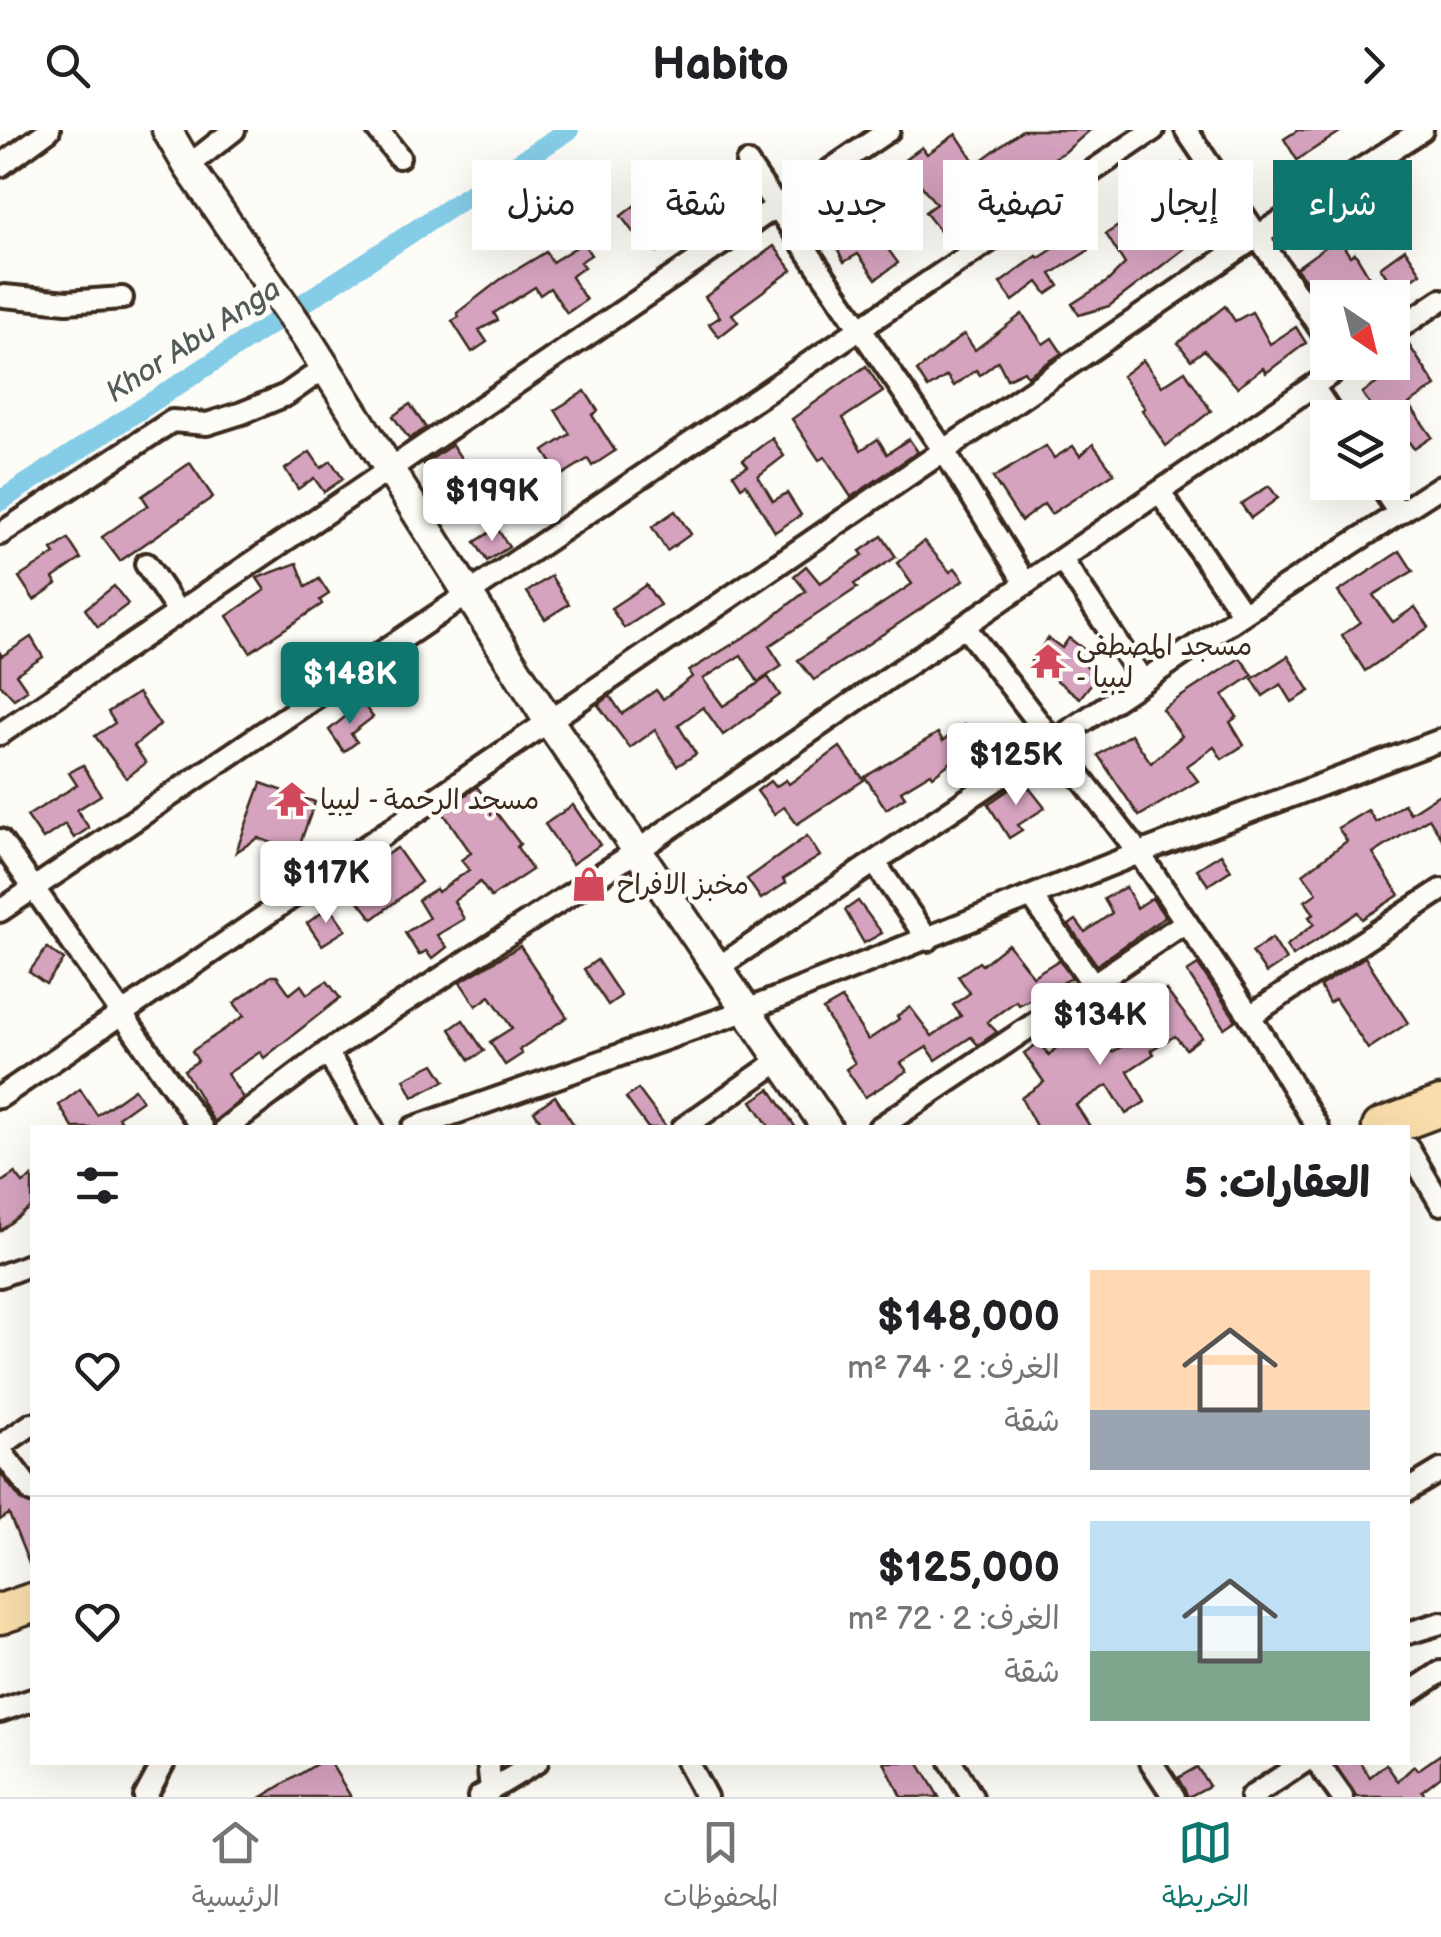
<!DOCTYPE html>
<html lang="ar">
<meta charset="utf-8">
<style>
body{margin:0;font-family:"Balsamiq Sans","Playpen Sans Arabic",sans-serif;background:#f2f2f2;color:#202124;direction:rtl;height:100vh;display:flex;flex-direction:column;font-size:38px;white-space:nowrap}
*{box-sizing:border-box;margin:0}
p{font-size:32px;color:#757577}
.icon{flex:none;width:55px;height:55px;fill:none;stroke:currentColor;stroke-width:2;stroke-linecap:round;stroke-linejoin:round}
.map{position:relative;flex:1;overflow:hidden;direction:ltr}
.sheet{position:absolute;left:30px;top:995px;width:1380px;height:640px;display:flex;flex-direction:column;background:#fff;border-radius:0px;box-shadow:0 10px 40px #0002;direction:rtl}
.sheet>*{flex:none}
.top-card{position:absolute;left:30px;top:30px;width:1382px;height:90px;direction:rtl;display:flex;gap:20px}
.needle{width:65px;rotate:145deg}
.fabs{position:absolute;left:1310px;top:150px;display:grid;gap:20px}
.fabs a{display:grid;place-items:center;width:100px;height:100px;border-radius:0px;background:#fff;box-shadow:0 10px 40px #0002;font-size:50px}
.price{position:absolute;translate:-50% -85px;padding:0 22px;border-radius:10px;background:#fff;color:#222;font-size:32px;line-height:65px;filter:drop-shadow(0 2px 5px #0008)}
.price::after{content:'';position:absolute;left:50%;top:60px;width:30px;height:22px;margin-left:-15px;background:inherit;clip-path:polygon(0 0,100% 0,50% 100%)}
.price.current{background:#0f766e;color:#fff}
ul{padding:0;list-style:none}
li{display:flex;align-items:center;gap:30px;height:250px;padding:0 40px}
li+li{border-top:2px solid #e0e0e0}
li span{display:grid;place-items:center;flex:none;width:280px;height:200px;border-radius:0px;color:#555}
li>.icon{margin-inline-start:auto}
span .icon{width:120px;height:120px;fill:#fffc;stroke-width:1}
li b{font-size:42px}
h2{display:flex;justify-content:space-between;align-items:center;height:120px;padding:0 40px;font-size:42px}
.tag{padding:0 35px;border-radius:0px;background:#fff;box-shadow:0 10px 40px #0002;font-size:35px;line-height:90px}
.tag.current{background:#0f766e;color:#fff}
header{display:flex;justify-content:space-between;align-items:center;height:130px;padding:0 40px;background:#fff;font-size:45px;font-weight:600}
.dock{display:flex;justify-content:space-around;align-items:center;height:140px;border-top:2px solid #e0e0e0;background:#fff;font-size:28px;color:#757577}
.dock a{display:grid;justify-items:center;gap:5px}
.dock .current{color:#0f766e}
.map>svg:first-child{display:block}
</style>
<header><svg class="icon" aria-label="forward" viewBox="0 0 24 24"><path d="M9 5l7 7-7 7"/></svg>Habito<svg class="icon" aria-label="search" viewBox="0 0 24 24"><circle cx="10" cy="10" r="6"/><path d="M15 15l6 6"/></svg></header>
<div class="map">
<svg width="1441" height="1667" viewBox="0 0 1441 1667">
<rect width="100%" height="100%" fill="#fdfcf7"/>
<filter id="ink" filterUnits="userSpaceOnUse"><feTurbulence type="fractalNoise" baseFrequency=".01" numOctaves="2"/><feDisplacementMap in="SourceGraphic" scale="20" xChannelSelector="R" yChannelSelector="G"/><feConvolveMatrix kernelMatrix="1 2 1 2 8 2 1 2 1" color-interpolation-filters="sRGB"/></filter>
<g filter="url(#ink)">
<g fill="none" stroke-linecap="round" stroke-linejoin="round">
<path stroke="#85cce6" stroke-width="20" d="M 0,371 L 569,0"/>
</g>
<g fill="#d6a3bf" stroke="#3b2a1e" stroke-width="2.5">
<path d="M 1022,0 L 1090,0 L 1065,22 L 1021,47 L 1031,63 L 1019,72 L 1004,50 L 977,69 L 990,89 L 956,111 L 950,100 L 943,105 L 925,82 L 936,74 L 917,50 L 869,85 L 877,98 L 874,100 L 898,133 L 876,149 L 858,124 L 844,132 L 834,112 L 823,119 L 811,99 L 825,89 L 829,95 L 873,65 L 867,58 L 922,17 L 927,24 L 956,4 L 976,34 Z"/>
<path d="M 1298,0 L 1343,0 L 1297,30 L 1284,9 Z"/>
<path d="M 1182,33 L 1209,68 L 1204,72 L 1218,93 L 1109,176 L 1079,185 L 1072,174 L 1108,151 L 1125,134 L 1106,104 L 1170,63 L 1160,52 Z"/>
<path d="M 672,67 L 681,78 L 691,71 L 702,87 L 657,122 L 647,109 L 641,113 L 621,86 L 639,72 L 650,86 Z"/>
<path d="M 1078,103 L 1089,120 L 1051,144 L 1059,156 L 1047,164 L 1038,152 L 1013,171 L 1000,153 L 1037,126 L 1039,128 Z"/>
<path d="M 1338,108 L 1350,126 L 1355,123 L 1374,155 L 1355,168 L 1320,168 L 1296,138 Z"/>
<path d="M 583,113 L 591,125 L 580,132 L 584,137 L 571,147 L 586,170 L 567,183 L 550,158 L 540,165 L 535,157 L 494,183 L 498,190 L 479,200 L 487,212 L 472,222 L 452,191 L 459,187 L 457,183 L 501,149 L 546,122 L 552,132 Z"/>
<path d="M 774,116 L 792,140 L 732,184 L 738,192 L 719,207 L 709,194 L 720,187 L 705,167 Z"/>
<path d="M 1405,119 L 1421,143 L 1396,161 L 1380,137 Z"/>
<path d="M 1225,176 L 1235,191 L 1252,182 L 1270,214 L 1296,197 L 1306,213 L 1266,243 L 1263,238 L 1237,257 L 1204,220 L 1191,230 L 1178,213 Z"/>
<path d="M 1022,184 L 1043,214 L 1052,208 L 1062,223 L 1027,246 L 1024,241 L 1007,249 L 998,231 L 980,245 L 976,240 L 954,256 L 947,246 L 928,258 L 917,241 L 964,204 L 975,220 Z"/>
<path d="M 1409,215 L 1436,256 L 1409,274 L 1432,307 L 1414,319 L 1386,279 L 1377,285 L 1362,263 L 1400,238 L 1392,225 Z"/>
<path d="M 1143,230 L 1162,256 L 1185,241 L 1211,281 L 1166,316 L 1142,280 L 1145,278 L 1122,246 Z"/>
<path d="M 866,236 L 883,262 L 843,288 L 861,320 L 878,309 L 887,324 L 909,309 L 918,322 L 851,367 L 825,327 L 819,330 L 792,289 Z"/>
<path d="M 585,261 L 598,281 L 592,285 L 615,321 L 592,336 L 588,329 L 560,346 L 544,321 L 570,304 L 555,280 Z"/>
<path d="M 410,274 L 426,298 L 409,309 L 393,286 Z"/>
<path d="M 772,308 L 784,326 L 758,346 L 773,371 L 787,363 L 801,385 L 775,402 L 746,354 L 741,357 L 733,344 L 748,336 L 743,330 Z"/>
<path d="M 1093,314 L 1114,343 L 1051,384 L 1044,374 L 1021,391 L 993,348 L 1046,316 L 1054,328 L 1073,316 L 1080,326 Z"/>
<path d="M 452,315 L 476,350 L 446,366 L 424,334 Z"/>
<path d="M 310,322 L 321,338 L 331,331 L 343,349 L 324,362 L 314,348 L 298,359 L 285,339 Z"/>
<path d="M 190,333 L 213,367 L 120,431 L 102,407 L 148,375 L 142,366 Z"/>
<path d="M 1269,356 L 1278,368 L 1251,388 L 1241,374 Z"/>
<path d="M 675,381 L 691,404 L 667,421 L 652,397 Z"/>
<path d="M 497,398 L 509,417 L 487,431 L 475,412 Z"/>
<path d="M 882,406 L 896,427 L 854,454 L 857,458 L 769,516 L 782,536 L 758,552 L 741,525 L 703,549 L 723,576 L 768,547 L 780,565 L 723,605 L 703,577 L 678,595 L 696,624 L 677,636 L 655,600 L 630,618 L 598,575 L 610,566 L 622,584 L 656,560 L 663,569 L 692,547 L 689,541 L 759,498 L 806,461 L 794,446 L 806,436 L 820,453 L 863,425 L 860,421 Z"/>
<path d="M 68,409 L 81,429 L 53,448 L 57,454 L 34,470 L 19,447 L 55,424 L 52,420 Z"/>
<path d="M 924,411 L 950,442 L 955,438 L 964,450 L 814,550 L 798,530 L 912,454 L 897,433 Z"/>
<path d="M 1400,421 L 1413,441 L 1373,465 L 1393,492 L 1415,477 L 1429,497 L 1365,541 L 1342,505 L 1360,492 L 1338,462 Z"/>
<path d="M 297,433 L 306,457 L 319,449 L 329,464 L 320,470 L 322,474 L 250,522 L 227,486 L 265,460 L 257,448 Z"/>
<path d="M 551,446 L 569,474 L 545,489 L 527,462 Z"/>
<path d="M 646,455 L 660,475 L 624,498 L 611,478 Z"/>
<path d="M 114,456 L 128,474 L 98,497 L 85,479 Z"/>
<path d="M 31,507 L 43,527 L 16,544 L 27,560 L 14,569 L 0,554 L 0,523 L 2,526 Z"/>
<path d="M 1048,508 L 1062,518 L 1069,508 L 1090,524 L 1083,534 L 1098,545 L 1080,568 L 1031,531 Z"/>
<path d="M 1288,526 L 1310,561 L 1292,572 L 1281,554 L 1263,566 L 1252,549 Z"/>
<path d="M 1240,528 L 1253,545 L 1223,565 L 1237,587 L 1230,592 L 1244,615 L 1222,629 L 1214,617 L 1187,636 L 1198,651 L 1139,686 L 1098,625 L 1131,604 L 1151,633 L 1182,606 L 1162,579 Z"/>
<path d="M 138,563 L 160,595 L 134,616 L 146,633 L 126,648 L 95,606 L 115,593 L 108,582 Z"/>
<path d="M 362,573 L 373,587 L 351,604 L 357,612 L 344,622 L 329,600 Z"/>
<path d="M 964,595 L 977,612 L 933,646 L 931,643 L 901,661 L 905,667 L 886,679 L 865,647 L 938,603 L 943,611 Z"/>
<path d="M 840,617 L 864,650 L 797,694 L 784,677 L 774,684 L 757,661 L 770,651 L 775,657 L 786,650 L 789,654 Z"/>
<path d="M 83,635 L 101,665 L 77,680 L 89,698 L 74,708 L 65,694 L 43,709 L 27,686 L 77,655 L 69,643 Z"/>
<path d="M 1023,650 L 1045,678 L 1018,695 L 1022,700 L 1009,708 L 988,674 Z"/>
<path d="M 261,653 L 315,672 L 297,722 L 258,708 L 236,722 Z"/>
<path d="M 477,657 L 520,714 L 517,717 L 532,740 L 491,767 L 480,752 L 454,771 L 464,789 L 437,805 L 447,817 L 432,829 L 426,821 L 419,825 L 405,803 L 429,788 L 418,770 L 436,759 L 438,762 L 469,740 L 461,730 L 471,723 L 442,681 Z"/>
<path d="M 1441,663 L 1441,707 L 1429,688 L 1373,724 L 1399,765 L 1362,789 L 1358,782 L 1293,826 L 1286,816 L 1314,794 L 1309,787 L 1314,784 L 1305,771 L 1317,763 L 1303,744 L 1347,711 L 1338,698 L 1368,680 L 1376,692 L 1404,674 L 1410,683 Z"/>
<path d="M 573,675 L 600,715 L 572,734 L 545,694 Z"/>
<path d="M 807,706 L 820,726 L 783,749 L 786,753 L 761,769 L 747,749 Z"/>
<path d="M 397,718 L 421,752 L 373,789 L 346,755 L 358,743 Z"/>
<path d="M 1221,724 L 1231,740 L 1208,755 L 1197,739 Z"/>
<path d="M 1126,757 L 1137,778 L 1152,768 L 1165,787 L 1097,835 L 1069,795 L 1076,790 L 1085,802 L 1112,783 L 1104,769 Z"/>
<path d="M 858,771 L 882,803 L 864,813 L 845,780 Z"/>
<path d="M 330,777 L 346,800 L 322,815 L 307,793 Z"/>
<path d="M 1272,808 L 1286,830 L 1266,843 L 1252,822 Z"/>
<path d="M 1008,814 L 1033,846 L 1059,830 L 1072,848 L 1019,875 L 1016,871 L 987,892 L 997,902 L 978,915 L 971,907 L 936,930 L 927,917 L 901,933 L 907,941 L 865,967 L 846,939 L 855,933 L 823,880 L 842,869 L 868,910 L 899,889 L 897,886 L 910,877 L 932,906 L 961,886 L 953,875 L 970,863 L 958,846 L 979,832 L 982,835 Z"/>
<path d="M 520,816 L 567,887 L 519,920 L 522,924 L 505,935 L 490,912 L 512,898 L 490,866 L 476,876 L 460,852 Z"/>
<path d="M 47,818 L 64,830 L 46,854 L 29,842 Z"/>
<path d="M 1365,827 L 1408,893 L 1368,919 L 1335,869 L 1329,873 L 1320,856 Z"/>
<path d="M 597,830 L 621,866 L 608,875 L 584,839 Z"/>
<path d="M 1198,835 L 1236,890 L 1224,898 L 1187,842 Z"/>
<path d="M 271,846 L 277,846 L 290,864 L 301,855 L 307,864 L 327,851 L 340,868 L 264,928 L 260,922 L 227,944 L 243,968 L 214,992 L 184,940 L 198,931 L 192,921 L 244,886 L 234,873 Z"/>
<path d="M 1166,860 L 1202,907 L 1186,919 L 1175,906 L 1151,920 L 1154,924 L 1128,941 L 1145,972 L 1126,984 L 1108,955 L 1076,975 L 1091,998 L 1037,998 L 1021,968 L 1044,952 L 1024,923 L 1040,912 L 1049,925 L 1064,910 L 1071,917 L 1096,900 L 1112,922 L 1151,899 L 1141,885 Z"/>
<path d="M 463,890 L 484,921 L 470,930 L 450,899 Z"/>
<path d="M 434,934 L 445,951 L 413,967 L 404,949 Z"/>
<path d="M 80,959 L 97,985 L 134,959 L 142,970 L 118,987 L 125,998 L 73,998 L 59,975 Z"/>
<path d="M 638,959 L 667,998 L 648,998 L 626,968 Z"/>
<path d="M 770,959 L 796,998 L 770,998 L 752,971 Z"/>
<path d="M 555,966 L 576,998 L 545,998 L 534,981 Z"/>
<path d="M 15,1043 L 23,1053 L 32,1047 L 32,1076 L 0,1101 L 0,1053 Z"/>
<path d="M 0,1343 L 22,1371 L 32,1376 L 32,1441 L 9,1384 L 0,1390 Z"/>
<path d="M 1441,1624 L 1441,1646 L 1422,1661 L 1426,1667 L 1356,1667 L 1335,1634 L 1360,1632 L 1370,1647 L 1386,1634 L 1398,1651 L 1414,1636 L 1418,1640 Z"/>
<path d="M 320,1632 L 330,1632 L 351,1667 L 262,1667 Z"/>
<path d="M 884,1632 L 918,1632 L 939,1667 L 901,1667 Z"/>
<path d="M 1197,1637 L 1209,1656 L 1188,1667 L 1178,1648 Z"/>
</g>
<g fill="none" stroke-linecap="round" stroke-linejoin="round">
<defs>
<g id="street">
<path d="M 378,0 L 399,27"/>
<path d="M 1186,0 L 1328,210"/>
<path d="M 747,33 L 944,321 L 1026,454"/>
<path d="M 0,36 L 49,0"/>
<path d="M 188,36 L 234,0"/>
<path d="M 4,166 L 67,172 L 122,168"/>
<path d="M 1392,203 L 1441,170"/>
<path d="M 1314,258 L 1334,288"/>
<path d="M 1378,352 L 1399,383"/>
<path d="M 1160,363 L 1243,484"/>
<path d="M 0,404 L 172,291 L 207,294 L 242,283 L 286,265 L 326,237"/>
<path d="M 1062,430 L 1143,551"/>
<path d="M 146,434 L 178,482"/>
<path d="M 965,497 L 1139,723 L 1250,886 L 1318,998"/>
<path d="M 0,604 L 889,0"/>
<path d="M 0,710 L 202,998"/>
<path d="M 875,733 L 928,810"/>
<path d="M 1032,767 L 1093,854"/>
<path d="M 0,781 L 1153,0"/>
<path d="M 717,838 L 1243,484 L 1441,356"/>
<path d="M 1250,886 L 1441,760"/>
<path d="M 327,922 L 372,998"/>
<path d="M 0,967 L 1256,107 L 1422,0"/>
<path d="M 226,998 L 327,922 L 637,721 L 1348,232"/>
<path d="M 413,998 L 747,880 L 1139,723 L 1441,610"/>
<path d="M 683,998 L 780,930"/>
<path d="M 879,998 L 1186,792"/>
<path d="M 1408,1018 L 1441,1074"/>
<path d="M 0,1146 L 32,1134"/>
<path d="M 0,1316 L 32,1294"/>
<path d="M 0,1320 L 32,1362"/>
<path d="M 1408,1360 L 1441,1340"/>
<path d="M 1408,1503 L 1441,1493"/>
<path d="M 1408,1564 L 1441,1542"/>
<path d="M 0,1581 L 32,1570"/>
<path d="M 488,1632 L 491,1659"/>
<path d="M 687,1632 L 706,1667"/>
<path d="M 951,1632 L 972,1667"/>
<path d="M 1151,1632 L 1174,1667"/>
<path d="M 1317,1632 L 1342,1667"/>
<path d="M 145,1667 L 164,1632"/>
<path d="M 479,1667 L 537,1632"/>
<path d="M 1251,1667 L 1304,1632"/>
</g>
<path id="secondary" d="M 167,0 L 188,36 L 306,207 L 548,590 L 827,998"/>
<g id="highway">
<path d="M 1382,998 L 1441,976"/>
<path d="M 0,1484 L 32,1473"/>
</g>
</defs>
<use href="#street" stroke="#3b2a1e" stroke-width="28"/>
<use href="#secondary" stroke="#3b2a1e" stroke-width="35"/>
<use href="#highway" stroke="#3b2a1e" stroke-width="45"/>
<use href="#street" stroke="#fdfcf7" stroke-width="20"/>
<use href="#secondary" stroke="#fdfcf7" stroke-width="28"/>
<use href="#highway" stroke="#f9deab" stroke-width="38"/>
</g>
</g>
<defs>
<symbol id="temple-bare" viewBox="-9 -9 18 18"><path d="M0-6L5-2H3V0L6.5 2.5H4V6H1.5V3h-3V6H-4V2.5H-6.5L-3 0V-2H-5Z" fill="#d1495b" stroke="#fdfcf7" stroke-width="2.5" paint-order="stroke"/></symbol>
<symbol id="shop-bare" viewBox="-9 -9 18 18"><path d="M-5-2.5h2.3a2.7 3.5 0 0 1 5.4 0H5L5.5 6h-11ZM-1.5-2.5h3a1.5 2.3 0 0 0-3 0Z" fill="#d1495b" stroke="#fdfcf7" stroke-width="2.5" paint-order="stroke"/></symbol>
</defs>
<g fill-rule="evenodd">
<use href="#temple-bare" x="1023" y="506" width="50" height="50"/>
<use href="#temple-bare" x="267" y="644" width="50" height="50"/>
<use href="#shop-bare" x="564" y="729" width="50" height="50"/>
</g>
<g text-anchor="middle" stroke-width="9" stroke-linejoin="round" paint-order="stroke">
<g font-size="28" fill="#3b2a1e" stroke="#fdfcf7" text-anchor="start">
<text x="1076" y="525">مسجد المصطفى<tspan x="1076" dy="32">- ليبيا</tspan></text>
<text x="320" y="679">مسجد الرحمة - ليبيا</text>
<text x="617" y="764">مخبز الافراح</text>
</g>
<g font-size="30" font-style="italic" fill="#515b5a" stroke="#fdfcf7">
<text transform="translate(193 210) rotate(-33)" y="10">Khor Abu Anga</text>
</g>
</g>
</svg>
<div class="fabs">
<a><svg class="needle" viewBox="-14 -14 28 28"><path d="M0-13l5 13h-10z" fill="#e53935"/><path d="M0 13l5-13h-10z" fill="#757577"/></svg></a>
<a><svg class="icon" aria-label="layers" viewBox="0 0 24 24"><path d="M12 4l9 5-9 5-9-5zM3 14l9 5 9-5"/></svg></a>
</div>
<b class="price" style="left:492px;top:414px">$199K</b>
<b class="price current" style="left:350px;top:597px">$148K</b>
<b class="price" style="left:1016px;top:678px">$125K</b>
<b class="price" style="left:326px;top:796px">$117K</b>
<b class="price" style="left:1100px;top:938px">$134K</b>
<div class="top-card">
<a class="tag current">شراء</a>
<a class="tag">إيجار</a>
<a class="tag">تصفية</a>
<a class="tag">جديد</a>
<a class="tag">شقة</a>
<a class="tag">منزل</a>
</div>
<section class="sheet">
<h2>العقارات: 5<svg class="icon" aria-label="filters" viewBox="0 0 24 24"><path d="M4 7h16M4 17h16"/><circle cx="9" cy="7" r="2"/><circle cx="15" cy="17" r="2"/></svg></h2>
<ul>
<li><span style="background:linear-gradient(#ffd9b3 70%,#9aa5b1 0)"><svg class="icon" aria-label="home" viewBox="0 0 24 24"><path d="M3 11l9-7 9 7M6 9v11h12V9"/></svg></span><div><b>$148,000</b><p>الغرف: 2 · 74 m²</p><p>شقة</p></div><svg class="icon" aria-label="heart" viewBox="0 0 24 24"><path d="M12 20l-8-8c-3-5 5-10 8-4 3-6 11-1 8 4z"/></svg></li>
<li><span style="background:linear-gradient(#bfe0f5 65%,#7fa58c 0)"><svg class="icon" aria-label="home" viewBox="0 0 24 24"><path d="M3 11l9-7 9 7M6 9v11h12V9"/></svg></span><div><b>$125,000</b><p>الغرف: 2 · 72 m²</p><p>شقة</p></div><svg class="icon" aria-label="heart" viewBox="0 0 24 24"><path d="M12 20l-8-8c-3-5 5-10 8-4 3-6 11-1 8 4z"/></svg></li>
</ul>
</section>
</div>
<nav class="dock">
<a class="current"><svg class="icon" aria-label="map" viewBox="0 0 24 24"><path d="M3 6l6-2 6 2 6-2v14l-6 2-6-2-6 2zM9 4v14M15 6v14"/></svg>الخريطة</a>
<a><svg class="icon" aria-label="saved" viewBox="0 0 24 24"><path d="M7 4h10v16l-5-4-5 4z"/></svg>المحفوظات</a>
<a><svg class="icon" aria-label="home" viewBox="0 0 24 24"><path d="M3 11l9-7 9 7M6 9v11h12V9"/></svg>الرئيسية</a>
</nav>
